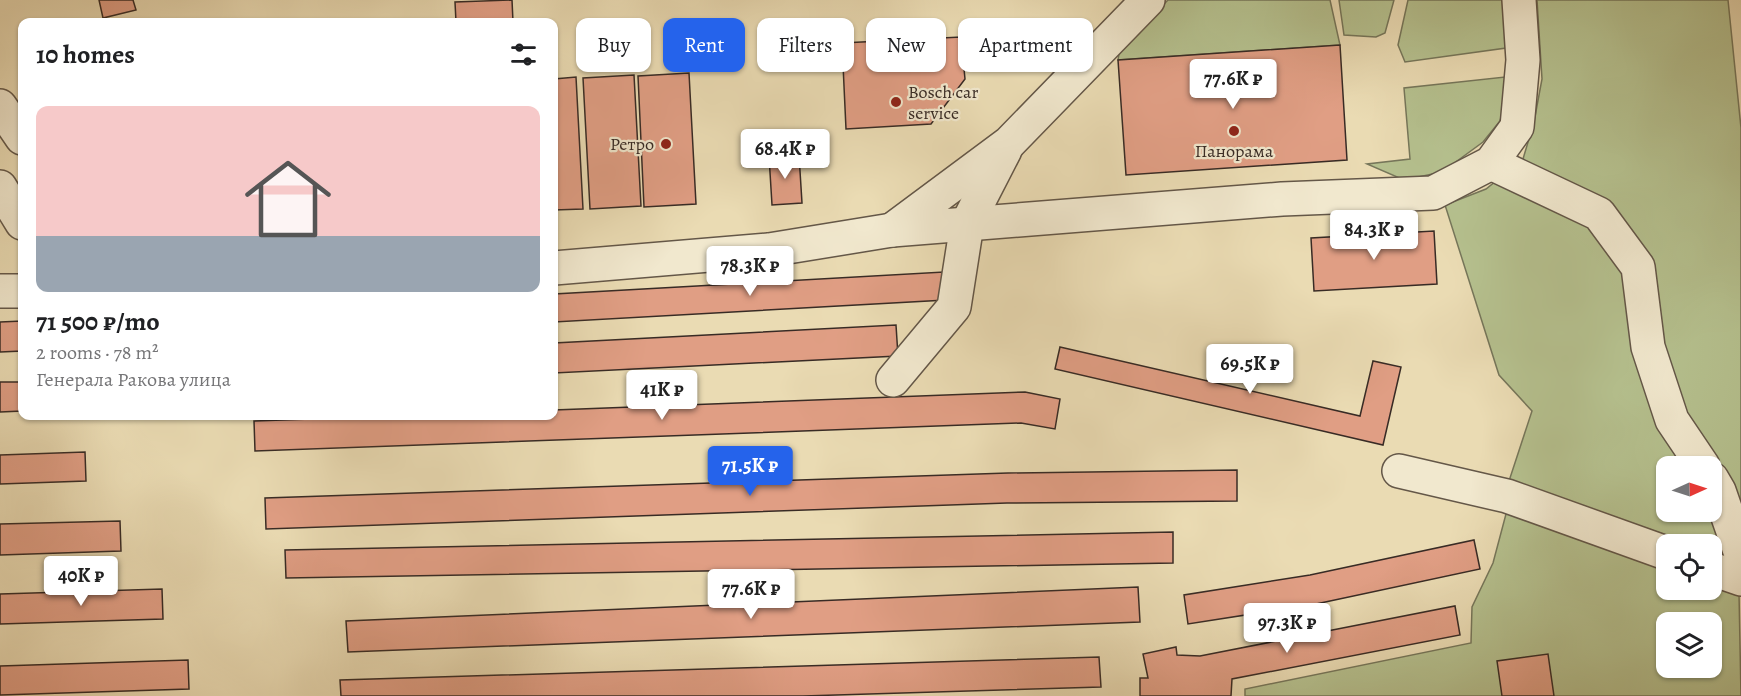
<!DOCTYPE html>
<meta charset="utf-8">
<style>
body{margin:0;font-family:Alegreya,serif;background:#f6f6f6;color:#202124;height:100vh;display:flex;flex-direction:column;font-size:22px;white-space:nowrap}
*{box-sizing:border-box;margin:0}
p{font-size:20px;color:#757577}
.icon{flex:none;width:33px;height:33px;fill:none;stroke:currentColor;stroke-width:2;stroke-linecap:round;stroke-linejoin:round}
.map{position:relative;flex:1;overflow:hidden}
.sheet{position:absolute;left:18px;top:18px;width:540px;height:402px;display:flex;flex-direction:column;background:#fff;border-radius:12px;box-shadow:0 2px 4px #0004}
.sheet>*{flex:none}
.banner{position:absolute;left:576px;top:18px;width:570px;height:54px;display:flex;gap:12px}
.needle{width:39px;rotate:87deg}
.tools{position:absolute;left:1656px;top:456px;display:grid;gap:12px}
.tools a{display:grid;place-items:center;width:66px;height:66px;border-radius:12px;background:#fff;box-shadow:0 2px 4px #0004;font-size:30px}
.price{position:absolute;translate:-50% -51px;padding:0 14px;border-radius:6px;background:#fff;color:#222;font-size:20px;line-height:39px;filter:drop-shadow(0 2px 3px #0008)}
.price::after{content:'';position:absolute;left:50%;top:36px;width:18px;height:14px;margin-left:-9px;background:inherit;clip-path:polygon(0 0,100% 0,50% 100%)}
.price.current{background:#2563eb;color:#fff}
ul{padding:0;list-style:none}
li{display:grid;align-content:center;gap:12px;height:318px;padding:0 18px}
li+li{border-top:2px solid #e0e0e0}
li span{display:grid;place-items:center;height:186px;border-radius:12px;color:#555}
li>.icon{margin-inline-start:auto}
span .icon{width:108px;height:108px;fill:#fffc;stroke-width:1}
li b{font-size:26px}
h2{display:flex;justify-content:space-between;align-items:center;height:72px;padding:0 18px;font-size:26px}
.chip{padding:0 21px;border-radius:12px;background:#fff;box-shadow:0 2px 4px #0004;font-size:21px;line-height:54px}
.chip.current{background:#2563eb;color:#fff}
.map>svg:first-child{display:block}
</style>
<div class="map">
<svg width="1741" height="696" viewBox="0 0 1741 696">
<rect width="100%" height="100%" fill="#eadbb3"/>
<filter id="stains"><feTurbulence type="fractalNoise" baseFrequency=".00333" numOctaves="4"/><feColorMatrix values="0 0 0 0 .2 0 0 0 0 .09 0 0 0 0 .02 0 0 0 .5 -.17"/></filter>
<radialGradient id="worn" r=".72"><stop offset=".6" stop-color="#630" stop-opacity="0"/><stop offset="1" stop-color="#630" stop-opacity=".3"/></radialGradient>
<g fill="#b5c08e" stroke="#76765a" stroke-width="1.5" fill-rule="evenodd">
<path d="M 1168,0 L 1330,0 L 1340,45 L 1118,60 L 1120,48 Z"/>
<path d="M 1339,0 L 1394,0 L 1385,33 L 1376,37 L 1344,35 Z"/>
<path d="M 1408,0 L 1504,0 L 1506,48 L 1405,62 L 1398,45 Z"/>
<path d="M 1537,0 L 1728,0 L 1741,128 L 1741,564 L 1712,552 L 1712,544 L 1692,544 L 1509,481 L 1532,411 L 1499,375 L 1445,205 L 1486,189 L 1523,159 L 1534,122 L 1542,79 ZM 1666,466 L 1712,466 L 1712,512 L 1666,512 Z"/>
<path d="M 1505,77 L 1506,99 L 1500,121 L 1483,142 L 1442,172 L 1404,180 L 1367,164 L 1410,159 L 1404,88 Z"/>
<path d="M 1531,512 L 1666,558 L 1666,590 L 1712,590 L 1712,575 L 1739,593 L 1741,696 L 1245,696 L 1245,689 L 1471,643 L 1472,607 L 1493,563 L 1506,514 ZM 1666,622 L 1712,622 L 1712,668 L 1666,668 Z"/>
</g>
<g fill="#e09e84" stroke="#382b25" stroke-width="1.5">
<path d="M 99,0 L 133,0 L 136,10 L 103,18 Z"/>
<path d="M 512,0 L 513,22 L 456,22 L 455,2 Z"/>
<path d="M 961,37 L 965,79 L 931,124 L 846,129 L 842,43 Z"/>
<path d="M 1340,45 L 1347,160 L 1126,175 L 1118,60 Z"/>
<path d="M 689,73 L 696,204 L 644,207 L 638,76 Z"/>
<path d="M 634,75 L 641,206 L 590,209 L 583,78 Z"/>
<path d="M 576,77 L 583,209 L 554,210 L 554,79 Z"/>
<path d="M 799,155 L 802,203 L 772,205 L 769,156 Z"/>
<path d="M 1434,231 L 1437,284 L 1314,291 L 1311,238 Z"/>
<path d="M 944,272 L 946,300 L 554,322 L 554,294 Z"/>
<path d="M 22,321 L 22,351 L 0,352 L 0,322 Z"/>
<path d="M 896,325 L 898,356 L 554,373 L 554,343 Z"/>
<path d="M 1060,347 L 1360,416 L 1373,361 L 1401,367 L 1383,445 L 1055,369 Z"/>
<path d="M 0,382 L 22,382 L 22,411 L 0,412 Z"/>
<path d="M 1025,392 L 1060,399 L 1055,429 L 1021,423 L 255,451 L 254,421 L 398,416 L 554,416 L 554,410 Z"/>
<path d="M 85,452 L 86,481 L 0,484 L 0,455 Z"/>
<path d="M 1237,470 L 1237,501 L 1007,503 L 266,529 L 265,498 L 1008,473 Z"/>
<path d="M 120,521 L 121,551 L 0,555 L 0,524 Z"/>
<path d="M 1173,532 L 1173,563 L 286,578 L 285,550 Z"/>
<path d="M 1474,540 L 1480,569 L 1316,604 L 1188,624 L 1184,595 L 1310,575 Z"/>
<path d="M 1138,587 L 1140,622 L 348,652 L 346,621 Z"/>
<path d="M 162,589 L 163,619 L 0,624 L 0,594 Z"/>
<path d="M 1455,606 L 1460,635 L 1232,679 L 1231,696 L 1140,696 L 1140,678 L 1148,678 L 1143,654 L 1176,647 L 1177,655 L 1200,656 Z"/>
<path d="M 1548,654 L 1554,696 L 1502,696 L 1497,661 Z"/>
<path d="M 1099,657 L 1101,687 L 803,696 L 341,696 L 340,680 Z"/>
<path d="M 188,660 L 189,689 L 0,695 L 0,666 Z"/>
</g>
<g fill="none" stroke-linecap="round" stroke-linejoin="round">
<defs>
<g id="minor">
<path d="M 0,106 L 22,138"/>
<path d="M 1491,163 L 1599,214 L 1638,267 L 1648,347 L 1672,420 L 1703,466"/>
<path d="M 0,187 L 22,223"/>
<path d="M 892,230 L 1009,143 L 1148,0"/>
<path d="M 554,268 L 769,250 L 892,230 L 967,224 L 1282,199 L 1433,193 L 1491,163 L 1517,127 L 1523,60 L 1519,0"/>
<path d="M 0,291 L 22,291"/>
<path d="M 893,380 L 954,307 L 967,224 L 1005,150"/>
<path d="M 1399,471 L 1507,496 L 1666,553"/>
<path d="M 1712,479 L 1719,491 L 1741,554"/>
<path d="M 1712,569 L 1741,579"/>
</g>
</defs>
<use href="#minor" stroke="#645748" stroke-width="36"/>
<use href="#minor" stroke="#f1e8ce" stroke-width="33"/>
</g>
<g fill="#8f2418" stroke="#f1e8ce" stroke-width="2">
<circle cx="896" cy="102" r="6"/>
<circle cx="1234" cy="131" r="6"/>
<circle cx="666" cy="144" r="6"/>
</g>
<g text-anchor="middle" stroke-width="4.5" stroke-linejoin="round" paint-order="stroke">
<g font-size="18" fill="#382b25" stroke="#f1e8ce" text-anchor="start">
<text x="908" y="98">Bosch car<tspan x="908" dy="21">service</tspan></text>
<text x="654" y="150" text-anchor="end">Ретро</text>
<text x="1234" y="157" text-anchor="middle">Панорама</text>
</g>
</g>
<rect width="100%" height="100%" filter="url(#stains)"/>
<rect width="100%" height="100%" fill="url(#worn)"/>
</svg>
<div class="tools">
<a><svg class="needle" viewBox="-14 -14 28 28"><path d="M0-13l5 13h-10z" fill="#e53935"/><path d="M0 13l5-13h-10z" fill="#757577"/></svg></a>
<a><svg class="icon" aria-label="locate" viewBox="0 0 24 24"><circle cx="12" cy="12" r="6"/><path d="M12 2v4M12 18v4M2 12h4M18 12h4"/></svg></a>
<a><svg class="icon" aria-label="layers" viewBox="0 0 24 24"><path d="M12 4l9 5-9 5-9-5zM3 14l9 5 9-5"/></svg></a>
</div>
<b class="price" style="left:1233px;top:110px">77.6K ₽</b>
<b class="price" style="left:785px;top:180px">68.4K ₽</b>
<b class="price" style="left:1374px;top:261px">84.3K ₽</b>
<b class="price" style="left:750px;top:297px">78.3K ₽</b>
<b class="price" style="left:1250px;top:395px">69.5K ₽</b>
<b class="price" style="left:662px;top:421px">41K ₽</b>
<b class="price current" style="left:750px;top:497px">71.5K ₽</b>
<b class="price" style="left:81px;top:607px">40K ₽</b>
<b class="price" style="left:751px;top:620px">77.6K ₽</b>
<b class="price" style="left:1287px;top:654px">97.3K ₽</b>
<div class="banner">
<a class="chip">Buy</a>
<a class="chip current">Rent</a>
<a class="chip">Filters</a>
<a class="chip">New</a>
<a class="chip">Apartment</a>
</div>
<section class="sheet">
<h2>10 homes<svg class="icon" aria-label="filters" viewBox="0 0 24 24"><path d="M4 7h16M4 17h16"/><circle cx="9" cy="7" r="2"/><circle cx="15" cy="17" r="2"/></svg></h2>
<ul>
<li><span style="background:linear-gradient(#f6c9c9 70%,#9aa5b1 0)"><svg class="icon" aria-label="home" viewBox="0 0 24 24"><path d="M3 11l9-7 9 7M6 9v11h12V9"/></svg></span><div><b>71 500 ₽/mo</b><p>2 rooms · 78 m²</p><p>Генерала Ракова улица</p></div></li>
</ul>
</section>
</div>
